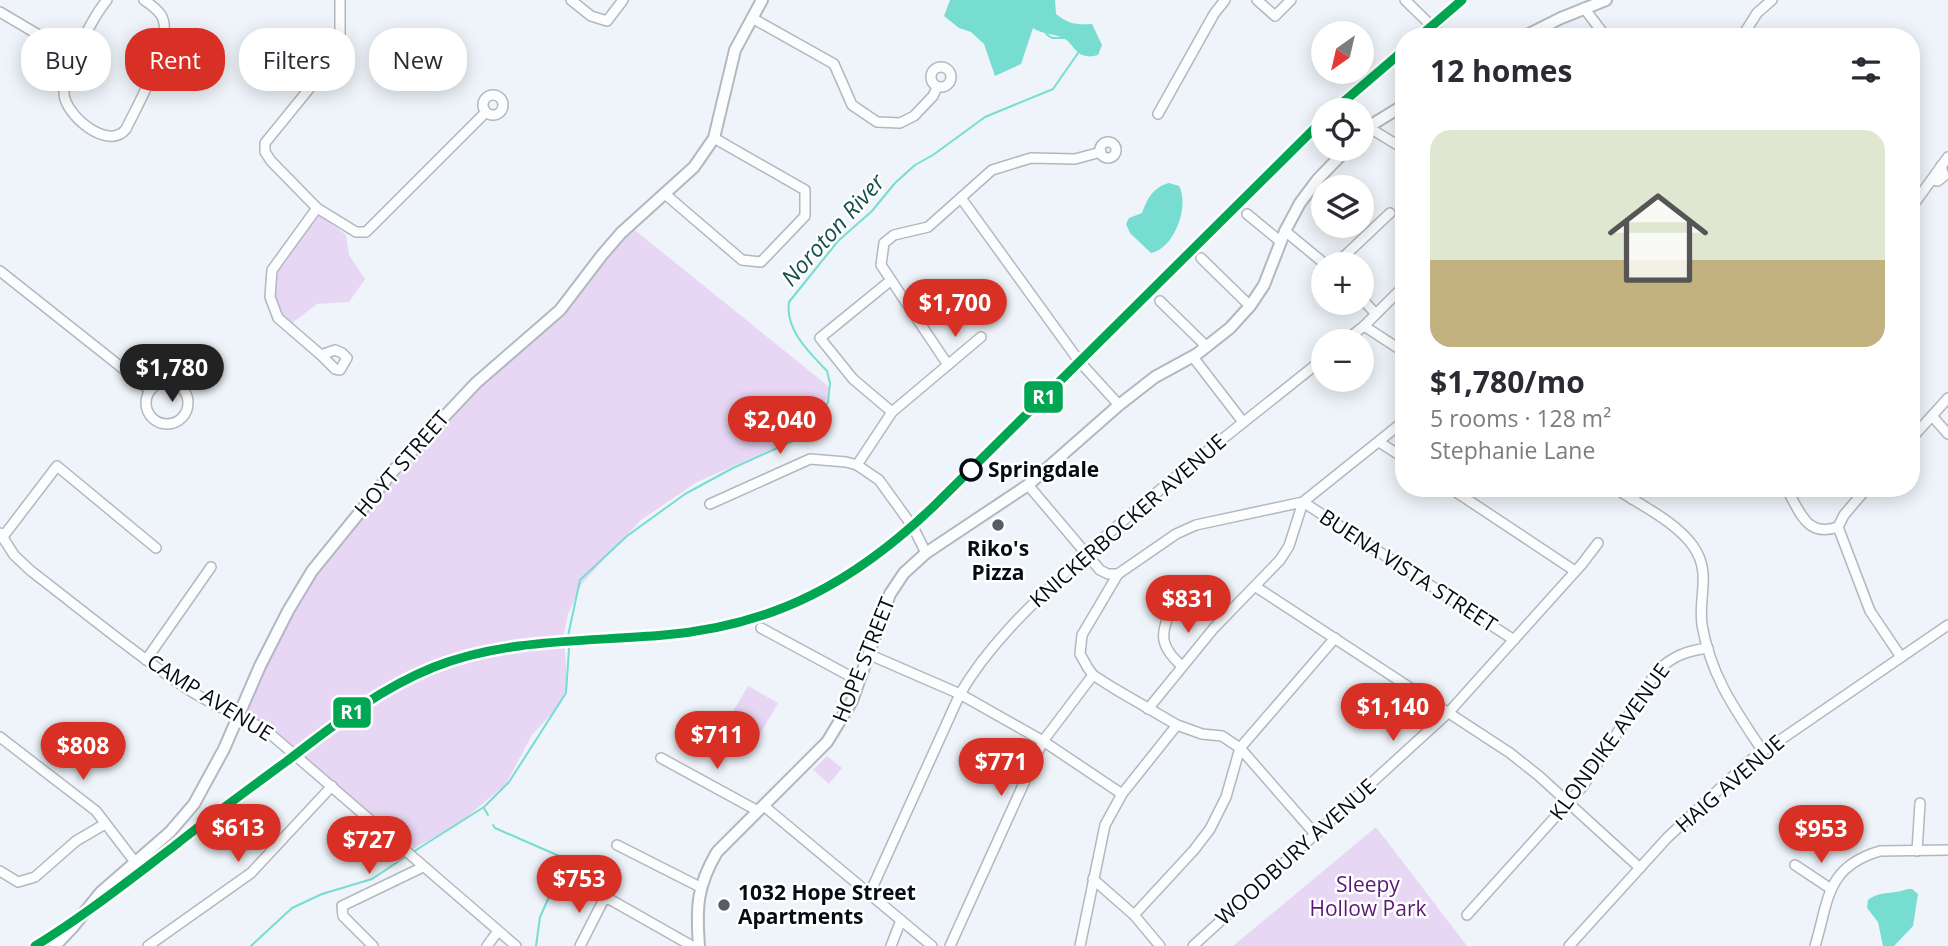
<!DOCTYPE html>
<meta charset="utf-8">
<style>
body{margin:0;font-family:"Open Sans",sans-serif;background:#f7f7f7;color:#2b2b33;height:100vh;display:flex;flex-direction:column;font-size:26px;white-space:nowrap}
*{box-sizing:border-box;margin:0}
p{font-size:23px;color:#7c7c81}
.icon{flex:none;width:38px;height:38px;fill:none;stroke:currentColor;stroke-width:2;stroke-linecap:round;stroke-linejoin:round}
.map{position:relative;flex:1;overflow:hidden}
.side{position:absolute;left:1395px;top:28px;width:525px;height:469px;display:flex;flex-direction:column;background:#fff;border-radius:28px;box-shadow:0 4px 18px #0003}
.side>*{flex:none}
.top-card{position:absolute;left:21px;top:28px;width:665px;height:63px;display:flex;gap:14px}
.needle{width:46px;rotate:214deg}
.tools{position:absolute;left:1311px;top:21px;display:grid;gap:14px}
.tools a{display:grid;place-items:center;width:63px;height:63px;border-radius:50%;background:#fff;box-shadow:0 4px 18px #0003;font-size:35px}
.price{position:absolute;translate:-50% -60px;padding:0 16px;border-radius:24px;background:#d93025;color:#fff;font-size:23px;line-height:46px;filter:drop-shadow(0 2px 4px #0008)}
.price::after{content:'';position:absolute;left:50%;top:42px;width:21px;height:16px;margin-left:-10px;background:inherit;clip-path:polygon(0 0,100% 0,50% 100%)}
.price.selected{background:#222;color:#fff}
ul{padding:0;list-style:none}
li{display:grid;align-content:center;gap:14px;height:371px;padding:0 35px}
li+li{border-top:2px solid #e1e1e2}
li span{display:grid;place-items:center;height:217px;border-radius:21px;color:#555}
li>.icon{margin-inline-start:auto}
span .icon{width:126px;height:126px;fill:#fffc;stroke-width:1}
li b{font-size:30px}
h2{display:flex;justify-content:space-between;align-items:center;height:84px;padding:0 35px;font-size:30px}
.pill{padding:0 24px;border-radius:28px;background:#fff;box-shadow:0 4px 18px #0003;font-size:24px;line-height:63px}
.pill.selected{background:#d93025;color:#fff}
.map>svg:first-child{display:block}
</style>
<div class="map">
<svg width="1948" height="946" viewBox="0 0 1948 946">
<rect width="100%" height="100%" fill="#eef4f9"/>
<g fill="#e7d7f5">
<path d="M 317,213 L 346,235 L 349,255 L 365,279 L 349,302 L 317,304 L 292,323 C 288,319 281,315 278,310 C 271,299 274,280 278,268 Z"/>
<path d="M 631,227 L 828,386 L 830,393 L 814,424 L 803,428 L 783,444 L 697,482 L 641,520 L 604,559 L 581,585 L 568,614 L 564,633 L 567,688 L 558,707 L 532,735 L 506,784 L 455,827 L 408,851 L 355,803 L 261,722 L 243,714 L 261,675 L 316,572 L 485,377 L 545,330 Z"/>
<path d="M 748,686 L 778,703 L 751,750 L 719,735 Z"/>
<path d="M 827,756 L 842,768 L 829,784 L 813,770 Z"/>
<path d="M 1376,827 L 1467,946 L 1233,946 Z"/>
</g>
<g fill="#77ddd0">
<path d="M 950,0 L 1055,0 L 1056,14 C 1068,24 1077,25 1092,24 L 1102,45 L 1098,55 C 1094,56 1090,57 1086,56 C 1075,54 1073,44 1065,39 C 1054,33 1043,35 1033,28 L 1021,64 L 995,76 L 984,44 L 971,32 L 959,28 L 944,16 Z"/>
<path d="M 1169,183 L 1179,186 C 1190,206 1174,249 1151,253 L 1130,233 L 1126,224 L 1129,218 L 1142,213 C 1148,198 1152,188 1169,183 Z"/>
<path d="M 1907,889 L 1912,889 L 1918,894 L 1913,926 L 1894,946 L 1883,946 L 1878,922 L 1867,908 L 1868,900 C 1881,890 1893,895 1907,889 Z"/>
</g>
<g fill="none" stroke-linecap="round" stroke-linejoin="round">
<g stroke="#77ddd0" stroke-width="2">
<path d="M 1046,34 L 1052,38 L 1064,38"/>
<path d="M 484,808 L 488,815"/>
<path d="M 493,825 L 495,828 L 566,859 L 540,917 L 536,946"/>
<path d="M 413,852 L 484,807 L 509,782 L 566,693 L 569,649 L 568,636 L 580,580 L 627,536 L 685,494 L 733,468 L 797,439 L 814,424 L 828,402 L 830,383 L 827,371 C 809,352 785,330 789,302 L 838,241 L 872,211 L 895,183 L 915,165 L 933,155 L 985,117 L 1053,89 L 1078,53"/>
<path d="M 251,946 L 292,908 L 322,894 L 372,879 L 405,857"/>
</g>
<defs>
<g id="minor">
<path d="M 107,0 C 94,15 63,74 64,93 C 64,114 108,152 126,129 C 137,106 176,38 161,15 C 157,9 150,4 144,0"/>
<path d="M 340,0 L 340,47 L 335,57 L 265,143 L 265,152 L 271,161 L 317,208 L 356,232 L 366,232 L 486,112"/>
<path d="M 571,0 L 591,16 L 607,21 L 623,0"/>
<path d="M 1257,0 L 1275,16 L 1291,0"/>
<path d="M 1405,0 L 1443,37"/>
<path d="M 1584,8 L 1606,37"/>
<path d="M 0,12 L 76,57"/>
<path d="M 752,18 L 834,64 L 852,105 L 877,122 L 900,123 L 914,116 L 933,96 L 937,87"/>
<path d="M 1742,37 L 1757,13 L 1772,0"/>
<circle cx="941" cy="77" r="10"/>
<circle cx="493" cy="105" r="10"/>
<path d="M 1158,114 L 1214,14 L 1225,0"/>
<path d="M 1368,127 L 1404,149"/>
<circle cx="1108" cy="150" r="8"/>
<path d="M 1932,180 L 1938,181 L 1944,176 L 1941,166"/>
<path d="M 665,194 L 742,260 L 761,262 L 805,216 L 805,190 L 714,138"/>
<path d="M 961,198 L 1079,361 L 1119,405"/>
<path d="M 317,208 L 272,270 L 270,297 L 278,318 L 321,355"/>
<path d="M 1911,208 L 1948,157"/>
<path d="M 1247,214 L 1281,242"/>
<path d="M 1285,231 L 1325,264"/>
<path d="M 1201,258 L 1250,306"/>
<path d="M 1336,264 L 1390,213"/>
<path d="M 0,271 L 150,390"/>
<path d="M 890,281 L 820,338 L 853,379 L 892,412"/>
<path d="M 1362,299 L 1376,314"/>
<path d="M 1160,301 L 1207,347"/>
<path d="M 1364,326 L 1404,352"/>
<path d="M 1345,341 L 1364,326 L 1404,286"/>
<path d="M 335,350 L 342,353 L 347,358 L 340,370 L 335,369 L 321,355 Z"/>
<path d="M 1193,357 L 1243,422"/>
<path d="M 948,365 L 881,265 L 884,243 L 894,235 L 928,227 L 992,170 L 1031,158 L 1075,159 L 1101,152"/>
<circle cx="167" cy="403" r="21"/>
<path d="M 1932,416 L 1948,434"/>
<path d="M 1911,439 L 1948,398"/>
<path d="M 1379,442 L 1404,458"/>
<path d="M 857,465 L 892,412 L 981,337"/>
<path d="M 1028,485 L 1100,570 L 1108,574 L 1118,574 L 1176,534 L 1196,525 L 1303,502 L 1404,421"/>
<path d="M 1450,488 L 1575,571"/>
<path d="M 1615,488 C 1640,505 1675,521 1693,546 C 1712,573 1698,595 1702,625 C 1711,676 1734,708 1762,750"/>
<path d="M 1786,488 C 1800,511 1806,538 1838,527"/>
<path d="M 1867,488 L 1844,515 L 1838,527 L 1870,611 L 1901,657"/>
<path d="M 1632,499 L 1641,488"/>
<path d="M 1303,502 L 1514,640"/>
<path d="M 710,504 L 810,459 L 846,462 L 857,465 L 879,480 L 913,527 L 926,553"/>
<path d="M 0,533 L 14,555 L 31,571 C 82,610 132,652 186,688 C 211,705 240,715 267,731 L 516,946"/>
<path d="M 2,538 L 57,466 L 156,548"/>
<path d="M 1118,574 L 1082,635 L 1080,654 L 1088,668 L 1093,675 L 1115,689 L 1177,725 L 1202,734 L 1222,736 L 1240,748 L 1316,835"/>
<path d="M 1256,587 L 1510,753 L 1539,776 L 1640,868"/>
<path d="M 1177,595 C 1165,627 1152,640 1182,666"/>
<path d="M 761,628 L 859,681"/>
<path d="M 868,654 L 960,694 L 1043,741 L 1122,794"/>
<path d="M 146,660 L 211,567"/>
<path d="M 1148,709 L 1214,628 L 1280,560 L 1289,546 L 1303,502"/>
<path d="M 0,737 L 96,811 L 135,862"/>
<path d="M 661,758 L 758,811"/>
<path d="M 764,806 L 932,946"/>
<path d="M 617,845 L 700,887"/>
<path d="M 1917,851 L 1920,803"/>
<path d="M 1795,865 L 1831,889"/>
<path d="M 0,871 L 18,882 L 35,877 L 76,841 L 105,824"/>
<path d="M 1093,879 L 1134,915 L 1160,946"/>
<path d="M 869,895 L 960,694 C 987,647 1029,607 1068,570 C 1149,495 1237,428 1323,359"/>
<path d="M 1134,915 L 1194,850 L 1210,829 L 1226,797 L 1240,748 L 1335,638"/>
<path d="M 1467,915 L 1583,786 L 1657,671 C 1673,656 1686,651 1708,648"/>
<path d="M 148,946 L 251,873 L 332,786"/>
<path d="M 373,946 L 343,916 L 342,906 L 423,867"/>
<path d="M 487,946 L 498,931"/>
<path d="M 580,946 L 604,899 L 611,900 L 692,946"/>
<path d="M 891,946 L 901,920"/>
<path d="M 950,946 L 1043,741 L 1093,675"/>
<path d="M 1080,946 L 1105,825 L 1122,794 L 1177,725"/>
<path d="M 1193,946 L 1449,712 L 1582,564 L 1598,543"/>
<path d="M 1569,946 L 1667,838 L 1748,762 L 1948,625"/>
<path d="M 1815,946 C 1829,901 1825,867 1880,851 L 1948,850"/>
</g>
<g id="major">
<path d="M 1523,37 L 1561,18 L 1606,0"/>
<path d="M 1362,134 L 1368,127 L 1404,105"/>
<path d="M 55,946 L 72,928 L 101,892 L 170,832 L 194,804 L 224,749 L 260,666 L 288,611 L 312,571 L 394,470 L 476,383 L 560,310 L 602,255 L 621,233 L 694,167 L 714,138 L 735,50 L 762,0"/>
<path d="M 699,946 C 696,907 697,886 717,852 L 827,742 L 852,701 L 890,594 L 904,573 L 926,553 L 1028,485 L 1119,405 L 1155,377 L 1197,354 L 1230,328 L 1250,306 L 1264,285 L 1285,231 L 1300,203 L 1318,179 L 1347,149"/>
</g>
</defs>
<use href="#minor" stroke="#b2b8bf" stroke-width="12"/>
<use href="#major" stroke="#b2b8bf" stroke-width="14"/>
<use href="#minor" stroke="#fcfdfe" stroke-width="9"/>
<use href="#major" stroke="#fcfdfe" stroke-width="10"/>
<defs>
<g id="rail-1">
<path d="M 1419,37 L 1462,0"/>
<path d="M 1334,110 L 1404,50"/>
<path d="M 35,946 C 84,916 128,881 173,847 C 210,817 249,789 287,761 C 334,725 379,689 434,667 C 508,638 587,642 664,635 C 775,626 856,581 935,505 L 1323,120"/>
</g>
</defs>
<use href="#rail-1" stroke="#fff" stroke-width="14"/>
<use href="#rail-1" stroke="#00a651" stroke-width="9"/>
</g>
<circle fill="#fff" stroke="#050c13" stroke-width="3.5" cx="971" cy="470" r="10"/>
<g fill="#575d64" stroke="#fff" stroke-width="2.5">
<circle cx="998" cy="525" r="7"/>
<circle cx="724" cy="905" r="7"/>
</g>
<g text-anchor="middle" stroke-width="5" stroke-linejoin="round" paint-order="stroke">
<g font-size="21" fill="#050c13" stroke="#fff">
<text transform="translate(402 464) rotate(-49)" y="7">HOYT STREET</text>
<text transform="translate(1128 521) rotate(-41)" y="7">KNICKERBOCKER AVENUE</text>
<text transform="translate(1408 571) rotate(33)" y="7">BUENA VISTA STREET</text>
<text transform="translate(864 660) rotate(-68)" y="7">HOPE STREET</text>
<text transform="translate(210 698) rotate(32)" y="7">CAMP AVENUE</text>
<text transform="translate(1610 742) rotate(-54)" y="7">KLONDIKE AVENUE</text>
<text transform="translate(1730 784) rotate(-41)" y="7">HAIG AVENUE</text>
<text transform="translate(1296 852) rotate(-42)" y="7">WOODBURY AVENUE</text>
</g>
<g font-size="21" font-weight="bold" fill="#050c13" stroke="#fff" text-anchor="start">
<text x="988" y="477">Springdale</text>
</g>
<g font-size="21" font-weight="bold" fill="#050c13" stroke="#fff">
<text x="998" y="556">Riko's<tspan x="998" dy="24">Pizza</tspan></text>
<text x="738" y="900" text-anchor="start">1032 Hope Street<tspan x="738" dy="24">Apartments</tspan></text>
</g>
<g font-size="21" fill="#5c1875" stroke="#fff">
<text x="1368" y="892">Sleepy<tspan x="1368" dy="24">Hollow Park</tspan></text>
</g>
<g font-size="23" font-style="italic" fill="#155149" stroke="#fff">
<text transform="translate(833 230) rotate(-48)" y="8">Noroton River</text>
</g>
</g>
<g stroke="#fff" stroke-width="2.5">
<rect x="1023" y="380" width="41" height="34" rx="7" fill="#00a651"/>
<rect x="332" y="696" width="40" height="33" rx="7" fill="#00a651"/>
</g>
<g font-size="19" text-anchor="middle" font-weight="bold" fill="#fff">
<text x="1044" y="404">R1</text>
<text x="352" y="719">R1</text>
</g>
</svg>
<div class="tools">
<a><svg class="needle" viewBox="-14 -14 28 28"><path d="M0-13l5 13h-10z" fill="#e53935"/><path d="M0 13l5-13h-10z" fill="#7c7c81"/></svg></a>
<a><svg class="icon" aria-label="locate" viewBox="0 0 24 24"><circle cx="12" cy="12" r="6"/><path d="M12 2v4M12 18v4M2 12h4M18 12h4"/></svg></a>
<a><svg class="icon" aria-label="layers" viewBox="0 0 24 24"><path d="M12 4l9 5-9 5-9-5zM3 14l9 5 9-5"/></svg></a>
<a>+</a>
<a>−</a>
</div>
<b class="price" style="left:955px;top:339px">$1,700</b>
<b class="price selected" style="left:172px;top:404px">$1,780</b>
<b class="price" style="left:780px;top:456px">$2,040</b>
<b class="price" style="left:1188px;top:635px">$831</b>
<b class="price" style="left:1393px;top:743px">$1,140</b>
<b class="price" style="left:717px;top:771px">$711</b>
<b class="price" style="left:83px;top:782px">$808</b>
<b class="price" style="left:1001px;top:798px">$771</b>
<b class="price" style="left:238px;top:864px">$613</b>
<b class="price" style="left:1821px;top:865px">$953</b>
<b class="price" style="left:369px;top:876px">$727</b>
<b class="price" style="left:579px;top:915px">$753</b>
<div class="top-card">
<a class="pill">Buy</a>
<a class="pill selected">Rent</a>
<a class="pill">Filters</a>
<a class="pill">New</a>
</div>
<section class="side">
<h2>12 homes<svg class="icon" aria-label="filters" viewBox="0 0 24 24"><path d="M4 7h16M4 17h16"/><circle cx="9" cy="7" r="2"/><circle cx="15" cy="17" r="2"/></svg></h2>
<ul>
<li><span style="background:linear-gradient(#dfe7d0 60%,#c2b280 0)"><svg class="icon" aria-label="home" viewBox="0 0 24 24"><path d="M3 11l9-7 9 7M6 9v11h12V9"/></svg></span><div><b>$1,780/mo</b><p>5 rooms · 128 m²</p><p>Stephanie Lane</p></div></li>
</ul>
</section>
</div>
